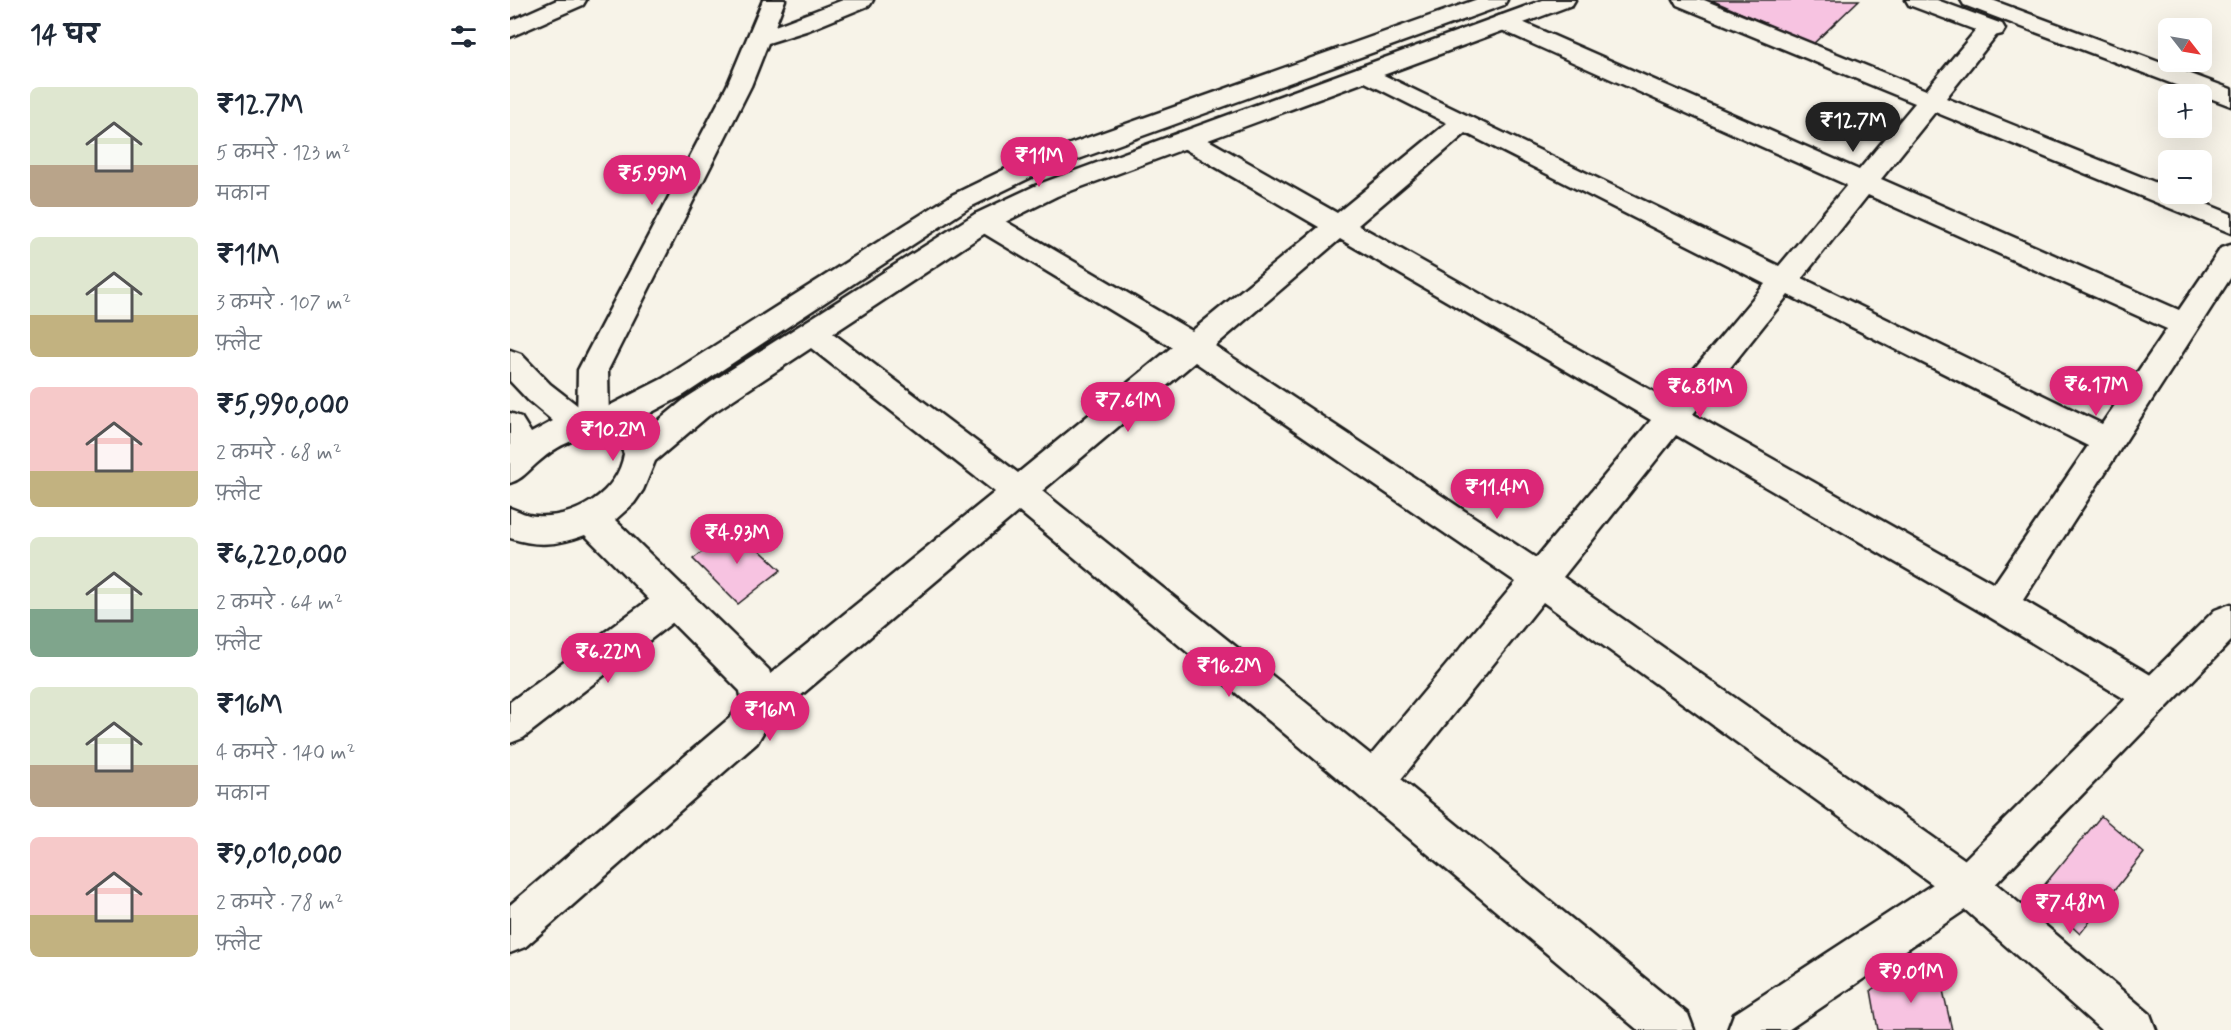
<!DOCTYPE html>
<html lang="hi">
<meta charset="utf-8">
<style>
body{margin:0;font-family:Mynerve,"Playpen Sans Deva",sans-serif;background:#f2f2f3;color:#1f2937;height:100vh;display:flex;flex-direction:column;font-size:22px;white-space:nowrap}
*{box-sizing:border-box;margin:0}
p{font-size:20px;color:#747a83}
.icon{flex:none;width:33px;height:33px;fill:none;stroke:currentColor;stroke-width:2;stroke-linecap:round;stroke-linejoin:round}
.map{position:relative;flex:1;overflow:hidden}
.side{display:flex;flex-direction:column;background:#fff;width:510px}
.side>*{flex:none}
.needle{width:39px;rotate:121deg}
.tools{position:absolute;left:1648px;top:18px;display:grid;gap:12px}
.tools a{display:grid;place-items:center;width:54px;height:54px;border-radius:9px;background:#fff;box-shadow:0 6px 24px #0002;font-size:30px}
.price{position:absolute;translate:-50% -51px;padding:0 14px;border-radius:21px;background:#db2777;color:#fff;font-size:20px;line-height:39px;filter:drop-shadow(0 2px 3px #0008)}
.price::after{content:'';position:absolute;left:50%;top:36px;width:18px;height:14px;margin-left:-9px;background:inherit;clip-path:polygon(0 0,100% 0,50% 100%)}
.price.selected{background:#222;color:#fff}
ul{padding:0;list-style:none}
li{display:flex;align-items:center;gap:18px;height:150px;padding:0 30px}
li span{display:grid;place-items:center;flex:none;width:168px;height:120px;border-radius:9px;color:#555}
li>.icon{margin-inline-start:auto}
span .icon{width:72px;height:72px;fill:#fffc;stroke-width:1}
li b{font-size:26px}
h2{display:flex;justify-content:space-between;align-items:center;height:72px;padding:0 30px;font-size:26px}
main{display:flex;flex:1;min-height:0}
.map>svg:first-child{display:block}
</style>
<main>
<section class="side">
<h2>14 घर<svg class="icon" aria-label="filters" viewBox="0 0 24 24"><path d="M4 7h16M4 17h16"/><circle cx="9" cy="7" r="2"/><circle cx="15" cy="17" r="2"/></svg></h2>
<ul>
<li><span style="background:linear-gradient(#dfe7d0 65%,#b9a48a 0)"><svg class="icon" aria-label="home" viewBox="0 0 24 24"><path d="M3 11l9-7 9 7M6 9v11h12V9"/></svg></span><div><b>₹12.7M</b><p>5 कमरे · 123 m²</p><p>मकान</p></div></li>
<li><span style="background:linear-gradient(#dfe7d0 65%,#c2b280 0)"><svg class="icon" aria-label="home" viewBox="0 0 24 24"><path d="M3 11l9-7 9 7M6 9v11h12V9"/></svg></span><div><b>₹11M</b><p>3 कमरे · 107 m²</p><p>फ़्लैट</p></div></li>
<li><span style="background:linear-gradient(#f6c9c9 70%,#c2b280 0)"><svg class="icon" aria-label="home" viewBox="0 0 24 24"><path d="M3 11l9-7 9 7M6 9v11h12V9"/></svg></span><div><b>₹5,990,000</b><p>2 कमरे · 68 m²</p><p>फ़्लैट</p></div></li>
<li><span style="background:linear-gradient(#dfe7d0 60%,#7fa58c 0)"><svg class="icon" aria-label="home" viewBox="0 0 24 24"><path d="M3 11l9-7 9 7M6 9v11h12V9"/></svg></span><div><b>₹6,220,000</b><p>2 कमरे · 64 m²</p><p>फ़्लैट</p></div></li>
<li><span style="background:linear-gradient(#dfe7d0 65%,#b9a48a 0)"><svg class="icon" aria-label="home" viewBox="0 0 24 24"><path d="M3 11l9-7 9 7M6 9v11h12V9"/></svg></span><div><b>₹16M</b><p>4 कमरे · 140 m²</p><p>मकान</p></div></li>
<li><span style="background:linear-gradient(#f6c9c9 65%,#c2b280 0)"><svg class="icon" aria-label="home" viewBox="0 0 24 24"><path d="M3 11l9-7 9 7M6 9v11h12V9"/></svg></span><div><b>₹9,010,000</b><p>2 कमरे · 78 m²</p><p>फ़्लैट</p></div></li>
</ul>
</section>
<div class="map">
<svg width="1721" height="1030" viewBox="0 0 1721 1030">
<rect width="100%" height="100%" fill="#f7f3e8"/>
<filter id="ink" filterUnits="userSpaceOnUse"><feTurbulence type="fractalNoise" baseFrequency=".0167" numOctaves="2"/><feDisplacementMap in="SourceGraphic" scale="12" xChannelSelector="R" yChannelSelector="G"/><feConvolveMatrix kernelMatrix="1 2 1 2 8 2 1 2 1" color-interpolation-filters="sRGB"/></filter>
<g filter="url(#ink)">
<g fill="#f7c3e1" stroke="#1c1c1c" stroke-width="1.5">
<path d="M 1201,0 L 1349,0 L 1303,44 Z"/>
<path d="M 225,527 L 271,570 L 228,604 L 183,559 Z"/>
<path d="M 1591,816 L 1634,853 L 1570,934 L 1527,894 Z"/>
<path d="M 1389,971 L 1411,972 L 1432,986 L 1442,1030 L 1368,1030 L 1361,990 Z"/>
</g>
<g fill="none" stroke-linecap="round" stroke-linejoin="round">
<defs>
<g id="street">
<path d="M 47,0 L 76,0 L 73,5 L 0,37 L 0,21 Z"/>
<path d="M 253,0 L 275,0 L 265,26 L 333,0 L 363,0 L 360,5 L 299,30 L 258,43 L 241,86 L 98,370 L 99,424 L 94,433 L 83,437 L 72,433 L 67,424 L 68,370 L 217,86 Z"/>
<path d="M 1164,0 L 1194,0 L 1416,90 L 1472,23 L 1480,21 L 1488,23 L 1491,28 L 1488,33 L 1436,98 L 1659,188 L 1659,194 L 1672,194 L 1721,214 L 1721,233 L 1425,112 L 1371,179 L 1669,310 L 1711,248 L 1721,245 L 1721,277 L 1513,600 L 1656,684 L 1661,696 L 1656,708 L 1643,714 L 1630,708 L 1478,616 L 1166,435 L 1053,577 L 1471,871 L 1640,1014 L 1646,1030 L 1591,1030 L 1443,899 L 1033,602 L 891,779 L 1178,1014 L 1184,1030 L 1128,1030 L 509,511 L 264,718 L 251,723 L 238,718 L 233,705 L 238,692 L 485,492 L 292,341 L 287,333 L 292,325 L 302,322 L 312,325 L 508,473 L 662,347 L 465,228 L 461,221 L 465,214 L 474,212 L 483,214 L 682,331 L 809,227 L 668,145 L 664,139 L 668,133 L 677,131 L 686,133 L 827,213 L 937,123 L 847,78 L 843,73 L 847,68 L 855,66 L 1269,266 L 1337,185 L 985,27 L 982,22 L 985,17 L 993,15 L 1001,17 L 1349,170 L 1405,103 L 1167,5 ZM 956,133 L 1255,284 L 1158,400 L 848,225 ZM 1358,195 L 1657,329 L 1592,424 L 1292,278 ZM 830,239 L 1141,420 L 1026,558 L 705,346 ZM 1278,295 L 1578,446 L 1484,584 L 1183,414 ZM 685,362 L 1006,582 L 861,755 L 532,491 Z"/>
<path d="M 164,585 L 176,590 L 181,601 L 176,612 L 13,738 L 0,743 L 0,702 L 152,590 Z"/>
</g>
<g id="secondary">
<path d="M 965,0 L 997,0 L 994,5 L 530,173 L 460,207 L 174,395 L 125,421 L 136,431 L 176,398 L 465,214 L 529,184 L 1033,0 L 1065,0 L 1062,5 L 547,196 L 483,228 L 198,416 L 145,461 L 133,490 L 124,503 L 105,520 L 259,670 L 269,705 L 247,743 L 15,947 L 0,953 L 0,905 L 221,717 L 232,701 L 230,691 L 75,535 C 48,545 27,547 0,538 L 0,508 C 9,511 17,516 27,516 C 64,519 108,493 114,454 C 110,442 102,437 90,436 C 64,436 45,447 26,464 C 17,472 12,479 0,483 L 0,413 L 11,417 L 21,433 L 43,421 L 18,400 L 0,381 L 0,350 L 11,354 L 40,384 L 76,412 L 89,411 L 152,379 L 442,195 L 512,161 Z"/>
<path d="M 1396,0 L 1427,0 L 1492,24 L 1495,29 L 1492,34 L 1484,36 L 1476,34 L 1399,5 Z"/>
<path d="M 1451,0 L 1482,0 L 1721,89 L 1721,106 L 1454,5 Z"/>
<path d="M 1721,604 L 1721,641 L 1471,899 L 1278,1030 L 1218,1030 L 1224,1014 L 1443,871 L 1705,610 Z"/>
</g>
</defs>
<use href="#street" stroke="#1c1c1c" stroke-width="5"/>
<use href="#secondary" stroke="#1c1c1c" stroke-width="5"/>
<use href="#street" fill="#f7f3e8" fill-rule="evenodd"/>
<use href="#secondary" fill="#f7f3e8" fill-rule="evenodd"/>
</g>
</g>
</svg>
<div class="tools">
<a><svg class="needle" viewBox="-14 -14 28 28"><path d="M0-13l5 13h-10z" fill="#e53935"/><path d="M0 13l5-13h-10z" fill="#747a83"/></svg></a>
<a>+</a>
<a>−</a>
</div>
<b class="price selected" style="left:1343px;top:153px">₹12.7M</b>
<b class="price" style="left:529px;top:188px">₹11M</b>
<b class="price" style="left:142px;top:206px">₹5.99M</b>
<b class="price" style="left:1586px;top:417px">₹6.17M</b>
<b class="price" style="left:1190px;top:419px">₹6.81M</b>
<b class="price" style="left:618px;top:433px">₹7.61M</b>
<b class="price" style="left:103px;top:462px">₹10.2M</b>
<b class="price" style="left:987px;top:520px">₹11.4M</b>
<b class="price" style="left:227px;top:565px">₹4.93M</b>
<b class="price" style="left:98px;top:684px">₹6.22M</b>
<b class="price" style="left:719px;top:698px">₹16.2M</b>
<b class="price" style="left:260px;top:742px">₹16M</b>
<b class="price" style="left:1560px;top:935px">₹7.48M</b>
<b class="price" style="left:1401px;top:1004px">₹9.01M</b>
</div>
</main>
